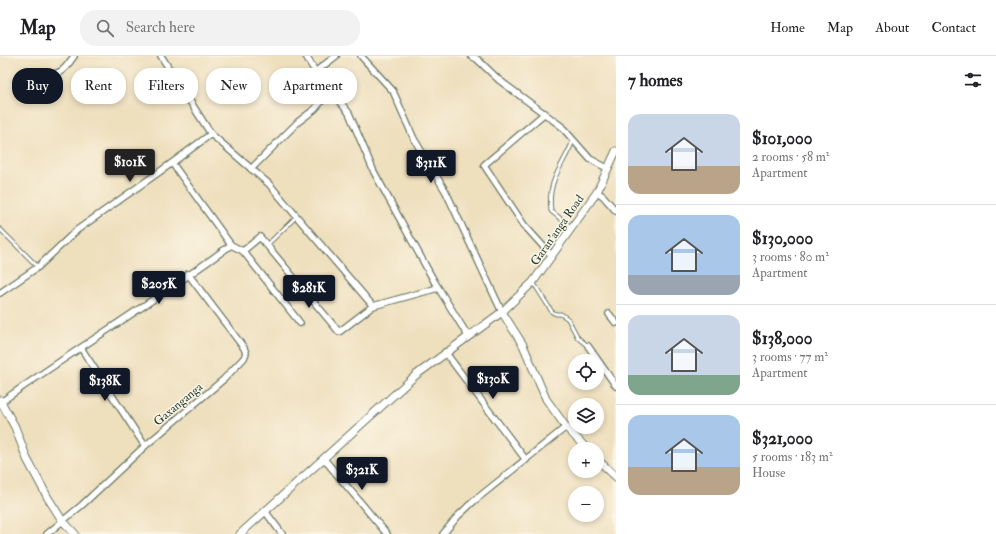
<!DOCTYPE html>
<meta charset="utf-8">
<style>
body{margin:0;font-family:"IM FELL Double Pica",serif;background:#f2f2f2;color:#202124;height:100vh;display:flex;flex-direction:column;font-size:15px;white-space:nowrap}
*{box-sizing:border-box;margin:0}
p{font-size:13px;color:#757577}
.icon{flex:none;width:22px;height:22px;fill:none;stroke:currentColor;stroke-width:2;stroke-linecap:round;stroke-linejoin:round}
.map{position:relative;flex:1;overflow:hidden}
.drawer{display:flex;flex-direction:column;background:#fff;width:380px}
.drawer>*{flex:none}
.hud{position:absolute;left:12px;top:12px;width:380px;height:36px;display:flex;gap:8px}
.tools{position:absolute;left:568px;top:298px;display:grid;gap:8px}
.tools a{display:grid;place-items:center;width:36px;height:36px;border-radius:50%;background:#fff;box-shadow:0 2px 6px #0003;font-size:20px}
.price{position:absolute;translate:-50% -34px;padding:0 9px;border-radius:4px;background:#111827;color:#fff;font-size:13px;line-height:26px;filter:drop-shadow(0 1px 2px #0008)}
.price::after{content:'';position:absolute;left:50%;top:24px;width:12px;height:9px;margin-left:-6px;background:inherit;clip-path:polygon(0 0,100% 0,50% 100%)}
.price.active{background:#222;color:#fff}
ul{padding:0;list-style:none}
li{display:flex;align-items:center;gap:12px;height:100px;padding:0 12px}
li+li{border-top:1px solid #e0e0e0}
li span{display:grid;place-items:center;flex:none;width:112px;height:80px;border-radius:12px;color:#555}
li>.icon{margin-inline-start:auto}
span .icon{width:48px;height:48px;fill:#fffc;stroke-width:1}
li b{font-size:17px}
h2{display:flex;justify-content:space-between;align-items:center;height:48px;padding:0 12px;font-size:17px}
.chip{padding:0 14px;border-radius:16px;background:#fff;box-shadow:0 2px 6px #0003;font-size:14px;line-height:36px}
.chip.active{background:#111827;color:#fff}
header{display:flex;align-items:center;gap:24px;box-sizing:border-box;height:56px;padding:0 20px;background:#fff;border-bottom:1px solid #e0e0e0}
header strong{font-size:19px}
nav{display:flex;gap:22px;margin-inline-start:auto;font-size:14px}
.search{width:280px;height:36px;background:#f2f2f2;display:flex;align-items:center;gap:10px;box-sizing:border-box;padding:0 14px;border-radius:16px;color:#757577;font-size:15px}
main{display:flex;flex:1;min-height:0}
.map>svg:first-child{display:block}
</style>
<header>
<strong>Map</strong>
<div class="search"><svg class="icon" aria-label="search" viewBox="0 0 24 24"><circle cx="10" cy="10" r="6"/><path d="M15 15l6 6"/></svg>Search here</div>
<nav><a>Home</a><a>Map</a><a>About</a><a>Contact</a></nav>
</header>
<main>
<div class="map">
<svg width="616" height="478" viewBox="0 0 616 478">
<rect width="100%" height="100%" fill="#fcf5e5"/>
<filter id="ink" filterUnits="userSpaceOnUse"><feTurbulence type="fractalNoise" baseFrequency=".025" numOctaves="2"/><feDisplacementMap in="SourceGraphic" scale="8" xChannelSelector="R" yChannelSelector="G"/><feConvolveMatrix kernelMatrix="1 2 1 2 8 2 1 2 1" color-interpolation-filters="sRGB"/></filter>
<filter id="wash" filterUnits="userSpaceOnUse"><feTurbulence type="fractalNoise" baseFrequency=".012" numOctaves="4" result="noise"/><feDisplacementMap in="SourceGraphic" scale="16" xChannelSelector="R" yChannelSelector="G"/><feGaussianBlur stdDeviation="0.9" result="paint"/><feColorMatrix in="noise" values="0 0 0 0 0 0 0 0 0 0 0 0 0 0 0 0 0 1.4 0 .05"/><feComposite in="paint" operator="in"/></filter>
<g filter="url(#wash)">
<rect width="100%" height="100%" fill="#eedfbd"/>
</g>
<g filter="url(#ink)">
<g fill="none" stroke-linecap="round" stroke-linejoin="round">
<defs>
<g id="service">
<path d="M 572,172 L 551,155 C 547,124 562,112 573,85"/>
<path d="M 0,173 L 38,211"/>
<path d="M 267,189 L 296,161"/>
<path d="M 533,226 L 552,256 L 556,258 L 561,258 L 568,263 L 578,282 L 588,290"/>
</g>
<g id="minor">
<path d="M 306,0 L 323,29 L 335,40 L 349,57 L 374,116 L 434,225 L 468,280"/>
<path d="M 361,0 L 393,35 L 414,83 L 446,136 L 502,256"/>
<path d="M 471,0 L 477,3 L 499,24 L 561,70 L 590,103 L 607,112"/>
<path d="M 315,16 L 336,0"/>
<path d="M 43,17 C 59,22 66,12 74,0"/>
<path d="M 545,57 L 484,109 L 524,169 L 552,200"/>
<path d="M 211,78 L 269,128 L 373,250 L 438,232"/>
<path d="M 172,107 L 231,189"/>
<path d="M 251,113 L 298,66 L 315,53 L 330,35"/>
<path d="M 597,136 L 603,140 L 616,155"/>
<path d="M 243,195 L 260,181 L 339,276 L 373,250"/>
<path d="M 0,237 L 38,211 L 77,174 L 172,107 L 211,78 L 161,0"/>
<path d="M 609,258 L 616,267"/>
<path d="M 588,290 L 616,330"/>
<path d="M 81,292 L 145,390"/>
<path d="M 445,296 L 526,404"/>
<path d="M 1,346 C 77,292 157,244 231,189 L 243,195 L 300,267"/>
<path d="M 324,403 L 387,478"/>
<path d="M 265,455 L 282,478"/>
<path d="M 47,478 L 82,449 L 145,390 L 224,323 L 244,302 L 246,297 L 244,292 L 188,218"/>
<path d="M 443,478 L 458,460 L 474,445 L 566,371"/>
</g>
<g id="tertiary">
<path d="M 502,256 L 523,289 L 546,343 L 566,371 L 587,393"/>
<path d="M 0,344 L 15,371 L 27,403 L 48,442 L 62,464 L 75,478"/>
<path d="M 597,403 L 616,421"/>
<path d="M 240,478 L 416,319 L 502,256 L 533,226 L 597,136 L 616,95"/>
</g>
</defs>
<use href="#service" stroke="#677664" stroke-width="5"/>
<use href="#minor" stroke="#677664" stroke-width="8"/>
<use href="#tertiary" stroke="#677664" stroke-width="9"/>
<use href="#service" stroke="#fff" stroke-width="3"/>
<use href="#minor" stroke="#fff" stroke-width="5.5"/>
<use href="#tertiary" stroke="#fff" stroke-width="7"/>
</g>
</g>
<g text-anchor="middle" stroke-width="3" stroke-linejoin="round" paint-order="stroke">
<g font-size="12" fill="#1f3d34" stroke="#fcf5e5">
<text transform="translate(557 174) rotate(-55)" y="4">Garan'anga Road</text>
<text transform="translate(178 348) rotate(-40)" y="4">Gaxanganga</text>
</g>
</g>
</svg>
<div class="tools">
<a><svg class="icon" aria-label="locate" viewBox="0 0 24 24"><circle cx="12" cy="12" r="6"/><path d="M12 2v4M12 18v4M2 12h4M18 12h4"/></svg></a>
<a><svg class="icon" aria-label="layers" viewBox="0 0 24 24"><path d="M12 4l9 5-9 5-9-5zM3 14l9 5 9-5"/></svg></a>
<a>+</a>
<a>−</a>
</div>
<b class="price active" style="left:130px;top:127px">$101K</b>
<b class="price" style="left:431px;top:128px">$311K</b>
<b class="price" style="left:159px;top:249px">$205K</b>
<b class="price" style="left:309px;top:253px">$281K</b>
<b class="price" style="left:493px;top:344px">$130K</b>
<b class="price" style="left:105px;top:346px">$138K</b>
<b class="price" style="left:362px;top:435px">$321K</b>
<div class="hud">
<a class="chip active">Buy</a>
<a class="chip">Rent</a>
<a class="chip">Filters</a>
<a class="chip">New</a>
<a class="chip">Apartment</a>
</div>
</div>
<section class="drawer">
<h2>7 homes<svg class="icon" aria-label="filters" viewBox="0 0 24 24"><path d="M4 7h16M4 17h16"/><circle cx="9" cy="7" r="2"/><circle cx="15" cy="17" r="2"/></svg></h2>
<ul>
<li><span style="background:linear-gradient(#c9d6e8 65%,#b9a48a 0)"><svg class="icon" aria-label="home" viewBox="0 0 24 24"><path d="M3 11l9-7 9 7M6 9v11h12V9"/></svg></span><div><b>$101,000</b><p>2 rooms · 58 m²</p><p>Apartment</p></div></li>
<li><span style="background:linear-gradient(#a9c7e8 75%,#9aa5b1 0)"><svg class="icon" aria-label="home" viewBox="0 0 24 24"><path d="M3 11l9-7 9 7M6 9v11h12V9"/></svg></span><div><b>$130,000</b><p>3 rooms · 80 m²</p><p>Apartment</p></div></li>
<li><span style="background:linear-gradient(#c9d6e8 75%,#7fa58c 0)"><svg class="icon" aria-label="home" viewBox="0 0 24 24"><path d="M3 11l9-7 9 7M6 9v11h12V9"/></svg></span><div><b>$138,000</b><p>3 rooms · 77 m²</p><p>Apartment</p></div></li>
<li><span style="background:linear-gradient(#a9c7e8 65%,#b9a48a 0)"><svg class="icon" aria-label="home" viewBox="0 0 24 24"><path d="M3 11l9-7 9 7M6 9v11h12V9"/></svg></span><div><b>$321,000</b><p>5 rooms · 183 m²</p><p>House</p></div></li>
</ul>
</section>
</main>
